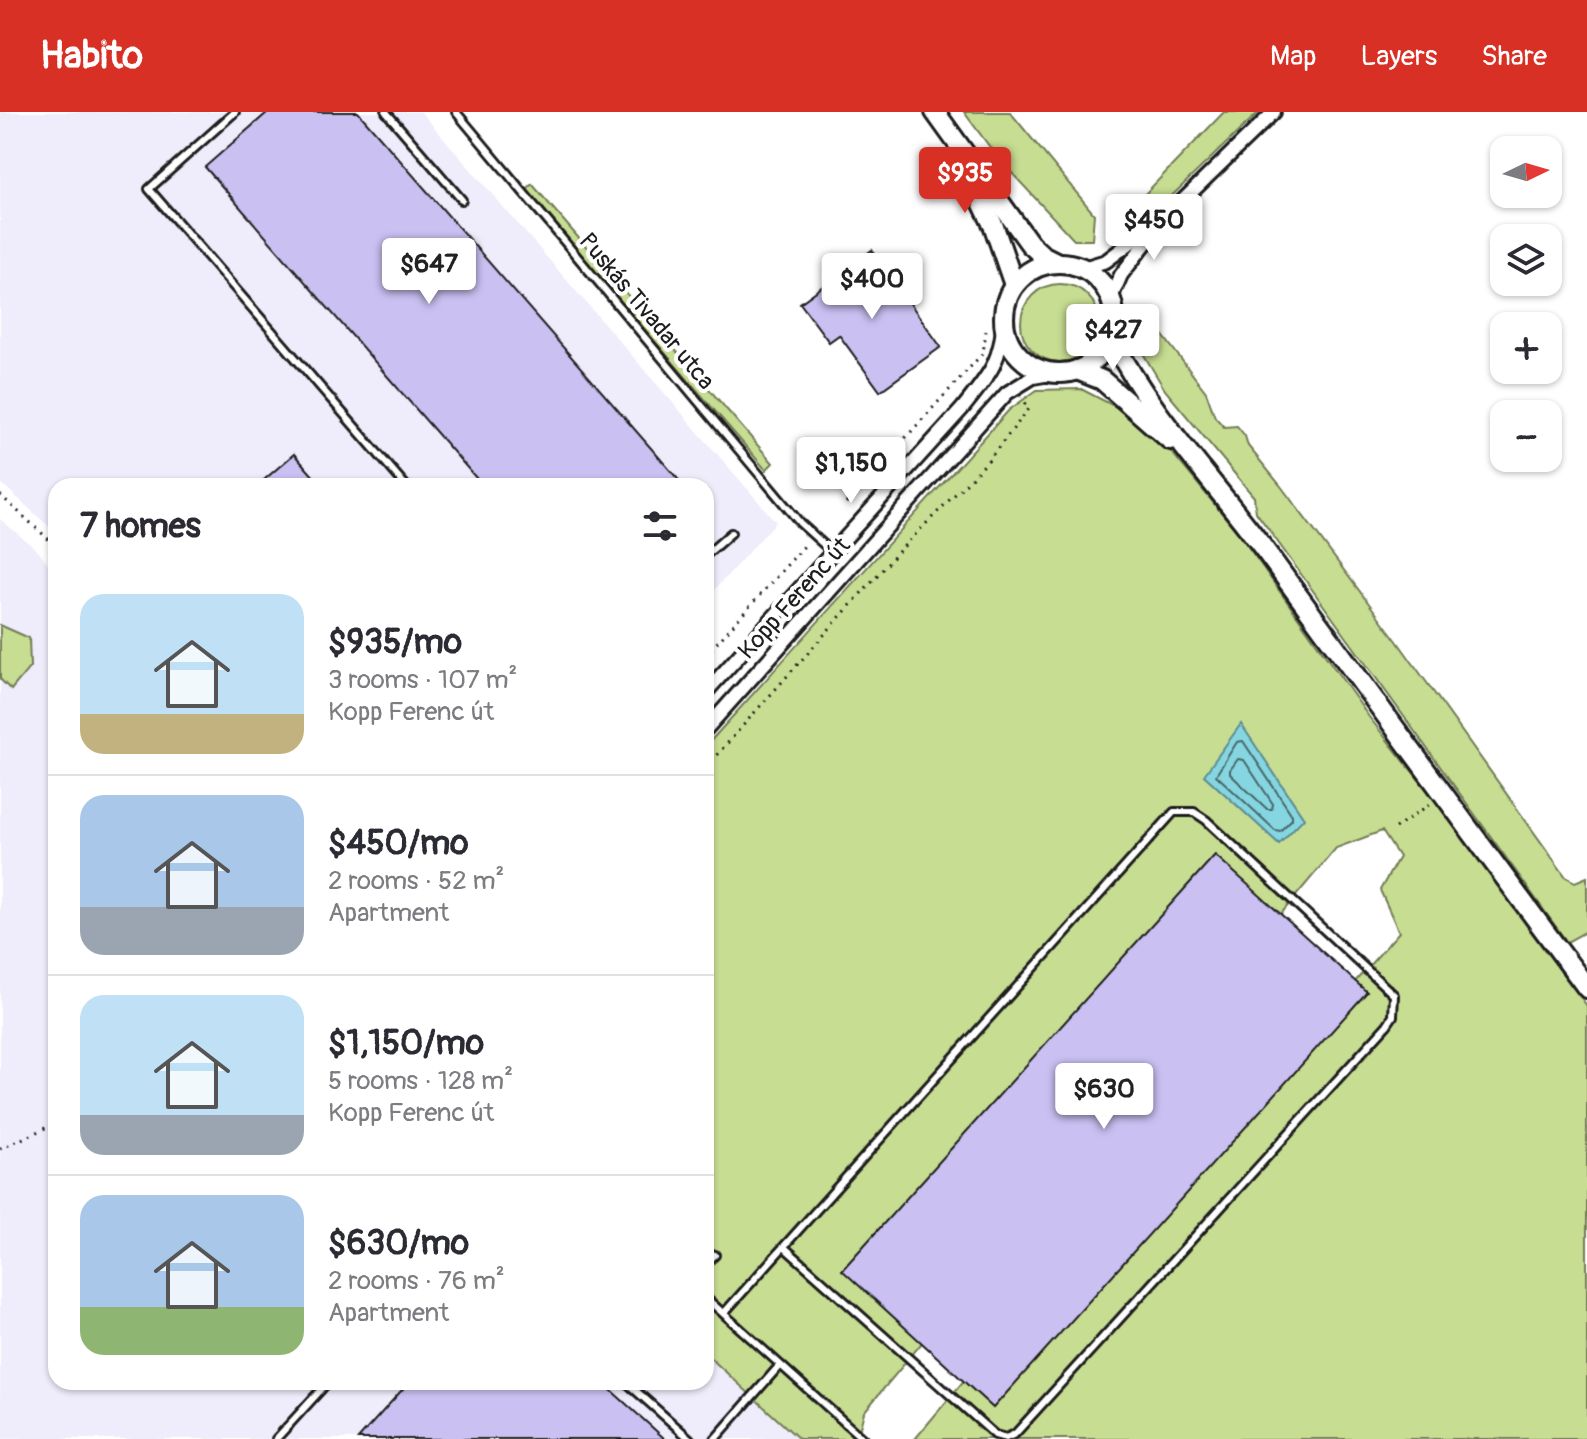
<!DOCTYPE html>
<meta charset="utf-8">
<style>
body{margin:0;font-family:Pangolin,sans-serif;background:#f2f2f3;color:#2b2b33;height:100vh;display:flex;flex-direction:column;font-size:30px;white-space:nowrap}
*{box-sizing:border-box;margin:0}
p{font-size:26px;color:#7c7c81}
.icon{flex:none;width:44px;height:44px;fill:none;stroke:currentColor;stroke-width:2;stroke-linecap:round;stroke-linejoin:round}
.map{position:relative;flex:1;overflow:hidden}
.panel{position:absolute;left:48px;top:366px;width:666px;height:912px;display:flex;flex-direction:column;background:#fff;border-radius:24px;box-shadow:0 2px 6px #0004}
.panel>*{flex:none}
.needle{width:52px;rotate:85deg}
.controls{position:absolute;left:1490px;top:24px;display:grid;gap:16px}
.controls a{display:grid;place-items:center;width:72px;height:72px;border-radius:16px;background:#fff;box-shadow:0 2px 6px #0004;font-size:40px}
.price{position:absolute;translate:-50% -68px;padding:0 18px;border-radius:8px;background:#fff;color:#222;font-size:26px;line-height:52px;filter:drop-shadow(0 2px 4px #0008)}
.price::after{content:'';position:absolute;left:50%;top:48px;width:24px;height:18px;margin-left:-12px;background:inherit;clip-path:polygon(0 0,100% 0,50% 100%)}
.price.selected{background:#d93025;color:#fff}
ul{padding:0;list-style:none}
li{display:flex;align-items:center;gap:24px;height:200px;padding:0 32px}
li+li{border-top:2px solid #e1e1e2}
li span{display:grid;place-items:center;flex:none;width:224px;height:160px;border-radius:24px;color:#555}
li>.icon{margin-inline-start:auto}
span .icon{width:96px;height:96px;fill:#fffc;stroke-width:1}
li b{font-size:34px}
h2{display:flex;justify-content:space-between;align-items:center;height:96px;padding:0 32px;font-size:34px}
header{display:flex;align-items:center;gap:48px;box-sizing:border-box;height:112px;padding:0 40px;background:#d93025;color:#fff}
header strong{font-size:38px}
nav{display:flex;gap:44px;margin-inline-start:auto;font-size:28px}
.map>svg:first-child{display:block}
</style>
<header>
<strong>Habito</strong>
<nav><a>Map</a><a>Layers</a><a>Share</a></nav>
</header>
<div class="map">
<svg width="1587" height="1327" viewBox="0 0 1587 1327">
<rect width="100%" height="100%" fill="#fff"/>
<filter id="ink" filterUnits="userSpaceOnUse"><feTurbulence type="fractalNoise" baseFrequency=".0125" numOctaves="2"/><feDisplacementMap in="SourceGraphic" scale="16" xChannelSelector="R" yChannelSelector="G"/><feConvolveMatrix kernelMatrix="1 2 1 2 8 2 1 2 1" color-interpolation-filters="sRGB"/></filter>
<g filter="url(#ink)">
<g fill="#efecfb">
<path d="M 0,0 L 421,0 L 776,410 L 706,487 L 706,374 L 56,374 L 56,421 L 0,370 Z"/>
<path d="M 0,407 L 38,439 L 56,463 L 56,1270 L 706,1270 L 706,1242 L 799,1327 L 0,1327 Z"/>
</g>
<g fill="#c7dd92" stroke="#727c57" stroke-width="2">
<path d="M 964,0 L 1010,0 L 1094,102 L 1092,128 L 1074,128 L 998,46 Z"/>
<path d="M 1224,0 L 1259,0 L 1157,98 L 1140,96 L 1143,84 Z"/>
<path d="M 532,72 L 773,351 L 766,358 L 525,79 Z"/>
<circle cx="1060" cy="211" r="39"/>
<path d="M 1144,219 L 1161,221 L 1206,280 L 1215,305 L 1224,315 L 1237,314 L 1245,324 L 1248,334 L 1280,373 L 1397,529 L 1566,765 L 1575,770 L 1587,765 L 1587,819 L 1567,830 L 1256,400 L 1254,385 L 1165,278 L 1144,243 Z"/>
<path d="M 1081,277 L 1118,296 L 1141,312 L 1174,343 L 1239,422 L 1369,605 L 1493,761 L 1587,894 L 1587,1327 L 915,1327 L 1110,1094 L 1186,1061 L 1399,820 L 1380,778 L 1399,745 L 1382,719 L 1336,736 L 864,1300 L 857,1327 L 799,1327 L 706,1242 L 706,634 L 1009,298 L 1037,278 Z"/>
<path d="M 0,513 L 29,526 L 30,555 L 11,578 L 0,567 Z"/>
</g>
<path fill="#85d6e0" stroke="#5b8c92" stroke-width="2" d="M 1241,612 L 1304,706 L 1279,732 L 1204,663 Z"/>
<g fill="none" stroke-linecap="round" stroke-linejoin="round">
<g stroke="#46666a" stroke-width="2">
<path d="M 1243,629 L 1292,703 L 1292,707 L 1280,719 L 1275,718 L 1216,663 L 1237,630 Z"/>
<path d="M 1238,647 L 1244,648 L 1273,692 L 1272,697 L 1267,697 L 1230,662 L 1230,658 Z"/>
</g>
</g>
<g fill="#cac0f2" stroke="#1c1c1c" stroke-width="2">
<path d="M 268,0 L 358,0 L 684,374 L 483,374 L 205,55 Z"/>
<path d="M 872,138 L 941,235 L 880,279 L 839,223 L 829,230 L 800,191 Z"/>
<path d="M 294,342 L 322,374 L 257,374 Z"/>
<path d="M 1215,743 L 1367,880 L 993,1296 L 842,1158 Z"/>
<path d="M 409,1270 L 602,1270 L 665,1327 L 358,1327 Z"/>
</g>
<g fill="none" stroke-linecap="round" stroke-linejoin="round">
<defs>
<g id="lane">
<path d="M 235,0 L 149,77 L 406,374"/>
<path d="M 386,0 L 462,88"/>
<path d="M 456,0 L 800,411 L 832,440"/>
<path d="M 706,443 L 731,421"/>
<path d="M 706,1151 L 715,1143"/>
<path d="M 706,1186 L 863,1327"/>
<path d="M 724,1201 L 1174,700 L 1194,700 L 1206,708 L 1394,883 L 1393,904 L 1387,913 L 1015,1322 L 1006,1326 L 995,1323 L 784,1135"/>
<path d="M 626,1270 L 690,1327"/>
<path d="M 276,1327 L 328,1270"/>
<path d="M 715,1327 L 780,1253"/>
</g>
<g id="street">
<path d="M 1083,156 L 1106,149 L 1172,99 L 1274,0"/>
<path d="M 1111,186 L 1121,163 L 1160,113"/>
<path d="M 706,580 L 962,297 C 989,263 1001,251 1004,207"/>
<path d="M 706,617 L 1007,281 L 1033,265 L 1056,261"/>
</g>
<g id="secondary">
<path d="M 935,0 L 1030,132 L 1042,143 L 1058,151"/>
<path d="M 972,69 L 994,115 L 1014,173"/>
<circle cx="1059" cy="206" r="55"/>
<path d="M 1111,225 C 1151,304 1215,370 1267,441 C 1373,586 1479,732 1587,876"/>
<path d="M 1077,258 L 1102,268 L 1170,328"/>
</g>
</defs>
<use href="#lane" stroke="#1c1c1c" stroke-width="12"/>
<use href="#street" stroke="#1c1c1c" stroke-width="18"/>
<use href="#secondary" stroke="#1c1c1c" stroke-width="24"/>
<g stroke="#1c1c1c" stroke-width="3" stroke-dasharray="2 6" stroke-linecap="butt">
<path d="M 0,383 L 56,434"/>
<path d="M 846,391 L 983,241 L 986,219"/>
<path d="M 706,543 L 805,433"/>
<path d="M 706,655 L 899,439 L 986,351 L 1029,297 L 1022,285"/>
<path d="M 1395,716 L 1433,690"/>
<path d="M 0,1037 L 56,1011"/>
</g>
<use href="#lane" stroke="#fff" stroke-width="6"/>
<use href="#street" stroke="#fff" stroke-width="12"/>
<use href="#secondary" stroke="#fff" stroke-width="18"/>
</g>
</g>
<g text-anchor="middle" stroke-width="8" stroke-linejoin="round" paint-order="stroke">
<g font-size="24" fill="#1c1c1c" stroke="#fff">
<text transform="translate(647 199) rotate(50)" y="8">Puskás Tivadar utca</text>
<text transform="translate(794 486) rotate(-48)" y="8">Kopp Ferenc út</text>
</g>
</g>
</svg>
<div class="controls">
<a><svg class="needle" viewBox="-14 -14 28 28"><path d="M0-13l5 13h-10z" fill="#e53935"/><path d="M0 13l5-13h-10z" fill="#7c7c81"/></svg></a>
<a><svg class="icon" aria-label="layers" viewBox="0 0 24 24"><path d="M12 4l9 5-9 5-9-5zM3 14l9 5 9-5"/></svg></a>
<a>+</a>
<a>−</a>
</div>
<b class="price selected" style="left:965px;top:103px">$935</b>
<b class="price" style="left:1154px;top:150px">$450</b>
<b class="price" style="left:429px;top:194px">$647</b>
<b class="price" style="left:872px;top:209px">$400</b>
<b class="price" style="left:1113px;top:260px">$427</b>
<b class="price" style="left:851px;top:393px">$1,150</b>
<b class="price" style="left:1104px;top:1019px">$630</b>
<section class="panel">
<h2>7 homes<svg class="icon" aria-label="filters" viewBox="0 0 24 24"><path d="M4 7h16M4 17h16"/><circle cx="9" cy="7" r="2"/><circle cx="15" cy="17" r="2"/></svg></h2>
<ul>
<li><span style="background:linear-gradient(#bfe0f5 75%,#c2b280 0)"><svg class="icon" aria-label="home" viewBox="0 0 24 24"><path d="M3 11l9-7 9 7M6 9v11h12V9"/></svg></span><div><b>$935/mo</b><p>3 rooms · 107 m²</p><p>Kopp Ferenc út</p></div></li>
<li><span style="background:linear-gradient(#a9c7e8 70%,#9aa5b1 0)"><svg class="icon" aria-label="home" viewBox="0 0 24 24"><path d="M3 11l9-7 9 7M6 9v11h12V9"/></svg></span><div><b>$450/mo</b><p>2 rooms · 52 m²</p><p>Apartment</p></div></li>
<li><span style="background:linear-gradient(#bfe0f5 75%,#9aa5b1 0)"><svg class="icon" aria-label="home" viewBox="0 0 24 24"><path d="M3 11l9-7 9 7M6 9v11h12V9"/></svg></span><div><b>$1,150/mo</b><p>5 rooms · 128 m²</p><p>Kopp Ferenc út</p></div></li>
<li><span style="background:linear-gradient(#a9c7e8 70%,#8fb573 0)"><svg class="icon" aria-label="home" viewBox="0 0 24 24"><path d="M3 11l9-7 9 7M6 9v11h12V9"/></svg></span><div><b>$630/mo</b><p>2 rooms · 76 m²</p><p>Apartment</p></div></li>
</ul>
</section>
</div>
